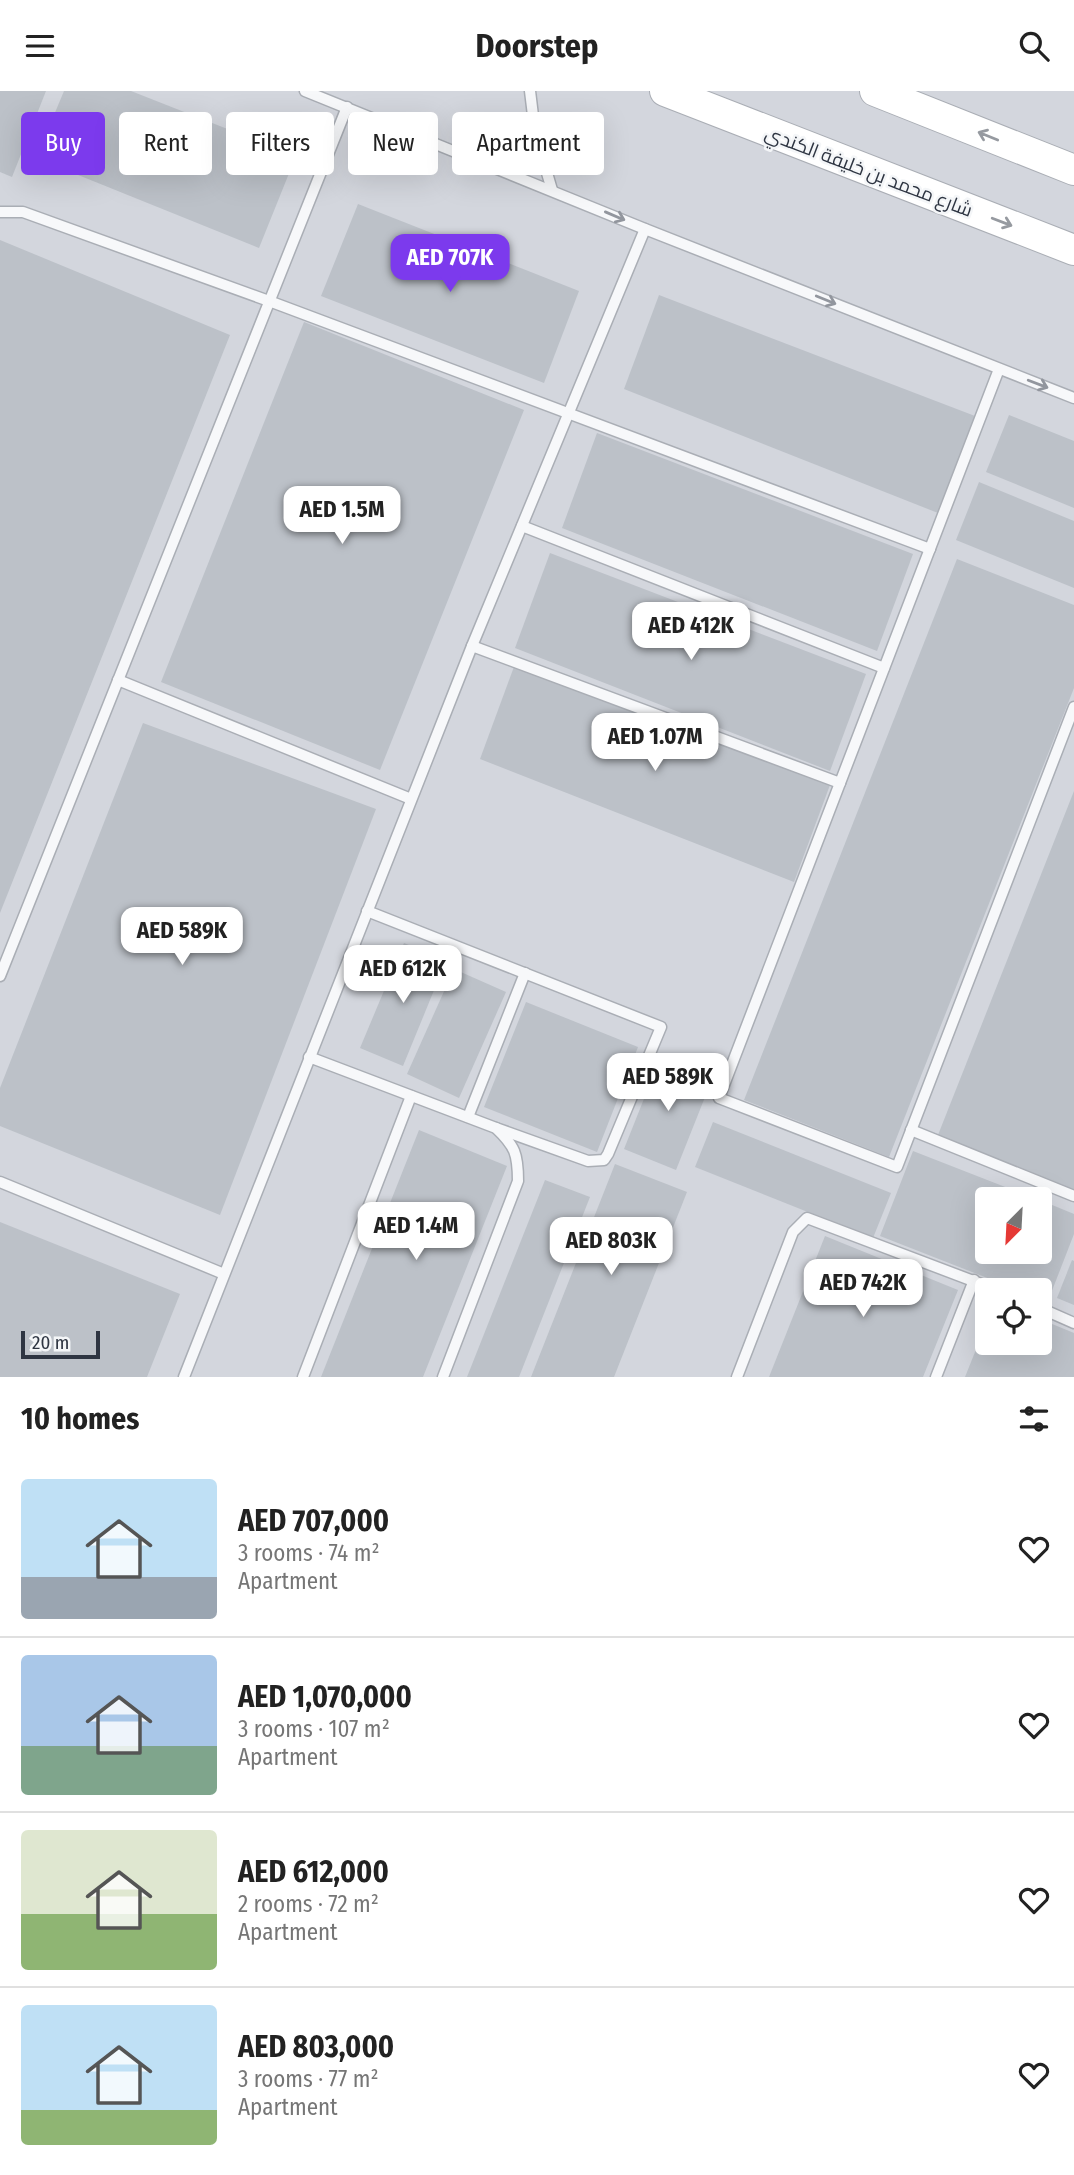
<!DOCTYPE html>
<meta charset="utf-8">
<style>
body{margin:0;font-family:"Fira Sans Condensed",Cairo,sans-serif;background:#f2f2f2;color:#222;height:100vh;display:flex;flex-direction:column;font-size:26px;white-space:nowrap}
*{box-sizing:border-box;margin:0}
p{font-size:23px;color:#767676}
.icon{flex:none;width:38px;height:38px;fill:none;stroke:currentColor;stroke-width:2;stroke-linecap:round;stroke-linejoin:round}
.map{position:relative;height:1286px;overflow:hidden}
.panel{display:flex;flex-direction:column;background:#fff;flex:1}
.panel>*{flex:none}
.hud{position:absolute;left:21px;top:21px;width:700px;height:63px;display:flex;gap:14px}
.needle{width:46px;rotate:204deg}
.buttons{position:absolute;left:975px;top:1096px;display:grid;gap:14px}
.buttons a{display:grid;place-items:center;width:77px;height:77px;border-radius:7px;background:#fff;box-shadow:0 7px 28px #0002;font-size:35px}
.scale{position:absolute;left:21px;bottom:18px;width:79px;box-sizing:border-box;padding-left:7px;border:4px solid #2e3542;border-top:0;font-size:19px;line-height:24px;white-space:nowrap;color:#2e3542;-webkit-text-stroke:5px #f4f6f8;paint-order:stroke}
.price{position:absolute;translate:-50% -60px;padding:0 16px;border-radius:14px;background:#fff;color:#222;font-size:23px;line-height:46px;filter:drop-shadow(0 2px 4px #0008)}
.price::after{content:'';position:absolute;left:50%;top:42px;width:21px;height:16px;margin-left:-10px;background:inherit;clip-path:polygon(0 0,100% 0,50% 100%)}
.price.active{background:#7c3aed;color:#fff}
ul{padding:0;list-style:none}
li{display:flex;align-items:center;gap:21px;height:175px;padding:0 21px}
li+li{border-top:2px solid #e0e0e0}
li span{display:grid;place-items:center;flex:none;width:196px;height:140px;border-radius:7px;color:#555}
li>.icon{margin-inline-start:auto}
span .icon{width:84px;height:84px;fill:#fffc;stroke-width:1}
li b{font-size:30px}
h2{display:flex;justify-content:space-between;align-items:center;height:84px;padding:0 21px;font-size:30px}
.tag{padding:0 24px;border-radius:7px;background:#fff;box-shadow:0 7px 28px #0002;font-size:24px;line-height:63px}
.tag.active{background:#7c3aed;color:#fff}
header{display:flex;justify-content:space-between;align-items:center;height:91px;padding:0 21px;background:#fff;font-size:32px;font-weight:700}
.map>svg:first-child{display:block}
</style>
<header><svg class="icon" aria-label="menu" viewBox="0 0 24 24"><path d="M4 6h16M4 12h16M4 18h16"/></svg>Doorstep<svg class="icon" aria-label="search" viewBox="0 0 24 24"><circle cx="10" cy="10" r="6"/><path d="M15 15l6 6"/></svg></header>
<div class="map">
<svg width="1074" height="1286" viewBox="0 0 1074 1286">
<rect width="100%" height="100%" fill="#e5e7eb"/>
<path fill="#d3d6dd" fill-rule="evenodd" d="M 0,0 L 1074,0 L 1074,1286 L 0,1286 ZM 987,1108 L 1040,1108 L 1040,1160 L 987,1160 ZM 987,1199 L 1040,1199 L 1040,1251 L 987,1251 Z"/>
<g fill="#bcc1c8">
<path d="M 0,0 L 46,0 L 12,86 L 0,81 Z"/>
<path d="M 64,0 L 131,0 L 296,65 L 259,157 L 36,67 Z"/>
<path d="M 358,113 L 579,200 L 544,292 L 321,205 Z"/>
<path d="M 0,149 L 230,244 L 0,822 Z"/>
<path d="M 659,204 L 975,325 L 938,422 L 624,298 Z"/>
<path d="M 304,231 L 524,319 L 380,679 L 161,591 Z"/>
<path d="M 1009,324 L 1074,350 L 1074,417 L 986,381 Z"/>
<path d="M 597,342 L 913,463 L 877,560 L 562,437 Z"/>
<path d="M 979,391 L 1074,430 L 1074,497 L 956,449 Z"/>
<path d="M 550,462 L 866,583 L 830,680 L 515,557 Z"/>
<path d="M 957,468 L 1074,514 L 1074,597 L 889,1066 L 744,1009 Z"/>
<path d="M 515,573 L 830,694 L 794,791 L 480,668 Z"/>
<path d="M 143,632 L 376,718 L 220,1124 L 0,1035 L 0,997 Z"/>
<path d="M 1074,700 L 1074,1103 L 936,1049 Z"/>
<path d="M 404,852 L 446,870 L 403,975 L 360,957 Z"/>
<path d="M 454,878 L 506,901 L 459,1007 L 407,983 Z"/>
<path d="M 526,911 L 638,956 L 597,1061 L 484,1016 Z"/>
<path d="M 661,965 L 713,986 L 676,1079 L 624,1058 Z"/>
<path d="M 713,1031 L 891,1102 L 873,1147 L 695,1076 Z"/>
<path d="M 419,1039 L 507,1075 L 423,1286 L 321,1286 Z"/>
<path d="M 913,1060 L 1036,1108 L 987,1108 L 987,1160 L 1040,1160 L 1040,1109 L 1074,1123 L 1074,1143 L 1048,1210 L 1040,1207 L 1040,1199 L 1018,1199 L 880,1145 Z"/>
<path d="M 615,1073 L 687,1101 L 614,1286 L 531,1286 Z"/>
<path d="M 545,1089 L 590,1106 L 519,1286 L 467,1286 Z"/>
<path d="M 0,1131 L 180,1203 L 147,1286 L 0,1286 Z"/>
<path d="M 825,1145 L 958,1199 L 923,1286 L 769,1286 Z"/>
<path d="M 1072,1169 L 1074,1170 L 1074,1214 L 1057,1207 Z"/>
<path d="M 1040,1228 L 1074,1242 L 1074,1286 L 965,1286 L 987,1231 L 987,1251 L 1040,1251 Z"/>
</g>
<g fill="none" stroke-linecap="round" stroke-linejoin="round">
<defs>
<g id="lane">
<path d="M 305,0 L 645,138 L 1074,307"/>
<path d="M 530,0 L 535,41 L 552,99"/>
<path d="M 0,121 L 23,121 L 269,210 L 930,458"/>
<path d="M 999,278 L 719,1007 L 897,1076 L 1074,616"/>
<path d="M 522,435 L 884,577"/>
<path d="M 472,555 L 840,692"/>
<path d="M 118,589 L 411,708"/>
<path d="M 367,820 L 661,936 L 608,1063 L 604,1069 L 588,1070 L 496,1037"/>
<path d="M 0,885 L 347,16"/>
<path d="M 309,966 L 496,1037 C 515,1055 518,1063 518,1090 L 443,1286"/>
<path d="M 468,1026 L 525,882"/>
<path d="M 911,1039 L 1074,1105"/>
<path d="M 0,1091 L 224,1183"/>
<path d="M 1040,1217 L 1074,1232"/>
<path d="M 184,1286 L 472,555 L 645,138"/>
<path d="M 303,1286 L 411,1005"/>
<path d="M 737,1286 L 793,1141 L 807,1127 L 997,1199"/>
<path d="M 936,1286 L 974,1189"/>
</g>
<g id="secondary">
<path d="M 665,0 L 1074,159"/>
<path d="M 875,0 L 1074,79"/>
</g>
</defs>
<use href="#lane" stroke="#aaaeb5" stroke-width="13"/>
<use href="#secondary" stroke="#aaaeb5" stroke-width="32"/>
<use href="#lane" stroke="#f7f8fa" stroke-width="10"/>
<use href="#secondary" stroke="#fff" stroke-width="30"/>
</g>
<defs><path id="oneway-shaft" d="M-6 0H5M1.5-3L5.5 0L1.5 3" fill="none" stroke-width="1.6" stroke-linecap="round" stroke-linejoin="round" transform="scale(1.75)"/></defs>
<g stroke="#969aa0">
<use href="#oneway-shaft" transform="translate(988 45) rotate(-158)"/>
<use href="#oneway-shaft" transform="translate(1002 131) rotate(21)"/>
</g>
<g stroke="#92969e">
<use href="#oneway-shaft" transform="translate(615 125) rotate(23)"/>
<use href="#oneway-shaft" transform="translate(826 209) rotate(22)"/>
<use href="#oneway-shaft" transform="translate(1038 293) rotate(21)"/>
</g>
<g text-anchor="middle" stroke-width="5" stroke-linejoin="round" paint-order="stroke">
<g font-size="19" fill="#2e3542" stroke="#f4f6f8">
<text transform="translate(869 80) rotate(21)" y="7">شارع محمد بن خليفة الكندي</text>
</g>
</g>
</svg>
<div class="buttons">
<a><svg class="needle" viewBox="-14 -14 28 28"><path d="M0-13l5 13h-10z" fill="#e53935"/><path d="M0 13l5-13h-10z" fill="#767676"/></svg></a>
<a><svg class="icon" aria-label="locate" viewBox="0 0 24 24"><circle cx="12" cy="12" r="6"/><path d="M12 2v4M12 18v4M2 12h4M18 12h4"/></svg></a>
</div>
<div class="scale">20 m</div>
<b class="price active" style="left:450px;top:203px">AED 707K</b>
<b class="price" style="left:342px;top:455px">AED 1.5M</b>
<b class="price" style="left:691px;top:571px">AED 412K</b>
<b class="price" style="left:655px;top:682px">AED 1.07M</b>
<b class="price" style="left:182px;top:876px">AED 589K</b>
<b class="price" style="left:403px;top:914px">AED 612K</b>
<b class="price" style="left:668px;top:1022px">AED 589K</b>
<b class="price" style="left:416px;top:1171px">AED 1.4M</b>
<b class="price" style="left:611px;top:1186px">AED 803K</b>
<b class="price" style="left:863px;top:1228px">AED 742K</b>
<div class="hud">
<a class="tag active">Buy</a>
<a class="tag">Rent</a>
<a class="tag">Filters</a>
<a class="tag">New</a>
<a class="tag">Apartment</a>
</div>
</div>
<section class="panel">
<h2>10 homes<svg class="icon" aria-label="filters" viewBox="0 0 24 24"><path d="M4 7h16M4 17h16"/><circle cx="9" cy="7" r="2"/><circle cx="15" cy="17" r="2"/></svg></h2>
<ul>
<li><span style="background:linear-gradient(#bfe0f5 70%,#9aa5b1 0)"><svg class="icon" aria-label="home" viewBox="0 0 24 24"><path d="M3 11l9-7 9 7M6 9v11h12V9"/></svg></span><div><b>AED 707,000</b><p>3 rooms · 74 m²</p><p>Apartment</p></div><svg class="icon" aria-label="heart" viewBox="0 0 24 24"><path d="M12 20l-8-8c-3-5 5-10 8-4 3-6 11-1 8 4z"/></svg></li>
<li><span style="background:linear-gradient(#a9c7e8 65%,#7fa58c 0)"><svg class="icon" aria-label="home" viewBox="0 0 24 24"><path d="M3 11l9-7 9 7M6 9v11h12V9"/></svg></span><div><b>AED 1,070,000</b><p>3 rooms · 107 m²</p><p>Apartment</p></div><svg class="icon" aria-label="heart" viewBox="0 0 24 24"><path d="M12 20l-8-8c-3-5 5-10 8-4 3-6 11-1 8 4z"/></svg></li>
<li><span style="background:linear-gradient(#dfe7d0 60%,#8fb573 0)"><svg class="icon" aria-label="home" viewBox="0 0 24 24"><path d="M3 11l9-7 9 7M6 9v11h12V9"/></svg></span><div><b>AED 612,000</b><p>2 rooms · 72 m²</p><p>Apartment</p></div><svg class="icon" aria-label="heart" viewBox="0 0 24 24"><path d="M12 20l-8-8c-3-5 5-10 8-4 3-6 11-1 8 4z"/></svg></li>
<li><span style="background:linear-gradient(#bfe0f5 75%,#8fb573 0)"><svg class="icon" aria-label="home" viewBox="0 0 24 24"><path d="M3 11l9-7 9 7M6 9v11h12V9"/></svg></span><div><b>AED 803,000</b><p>3 rooms · 77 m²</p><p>Apartment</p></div><svg class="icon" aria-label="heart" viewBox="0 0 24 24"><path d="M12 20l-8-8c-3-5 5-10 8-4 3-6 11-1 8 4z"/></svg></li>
</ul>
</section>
